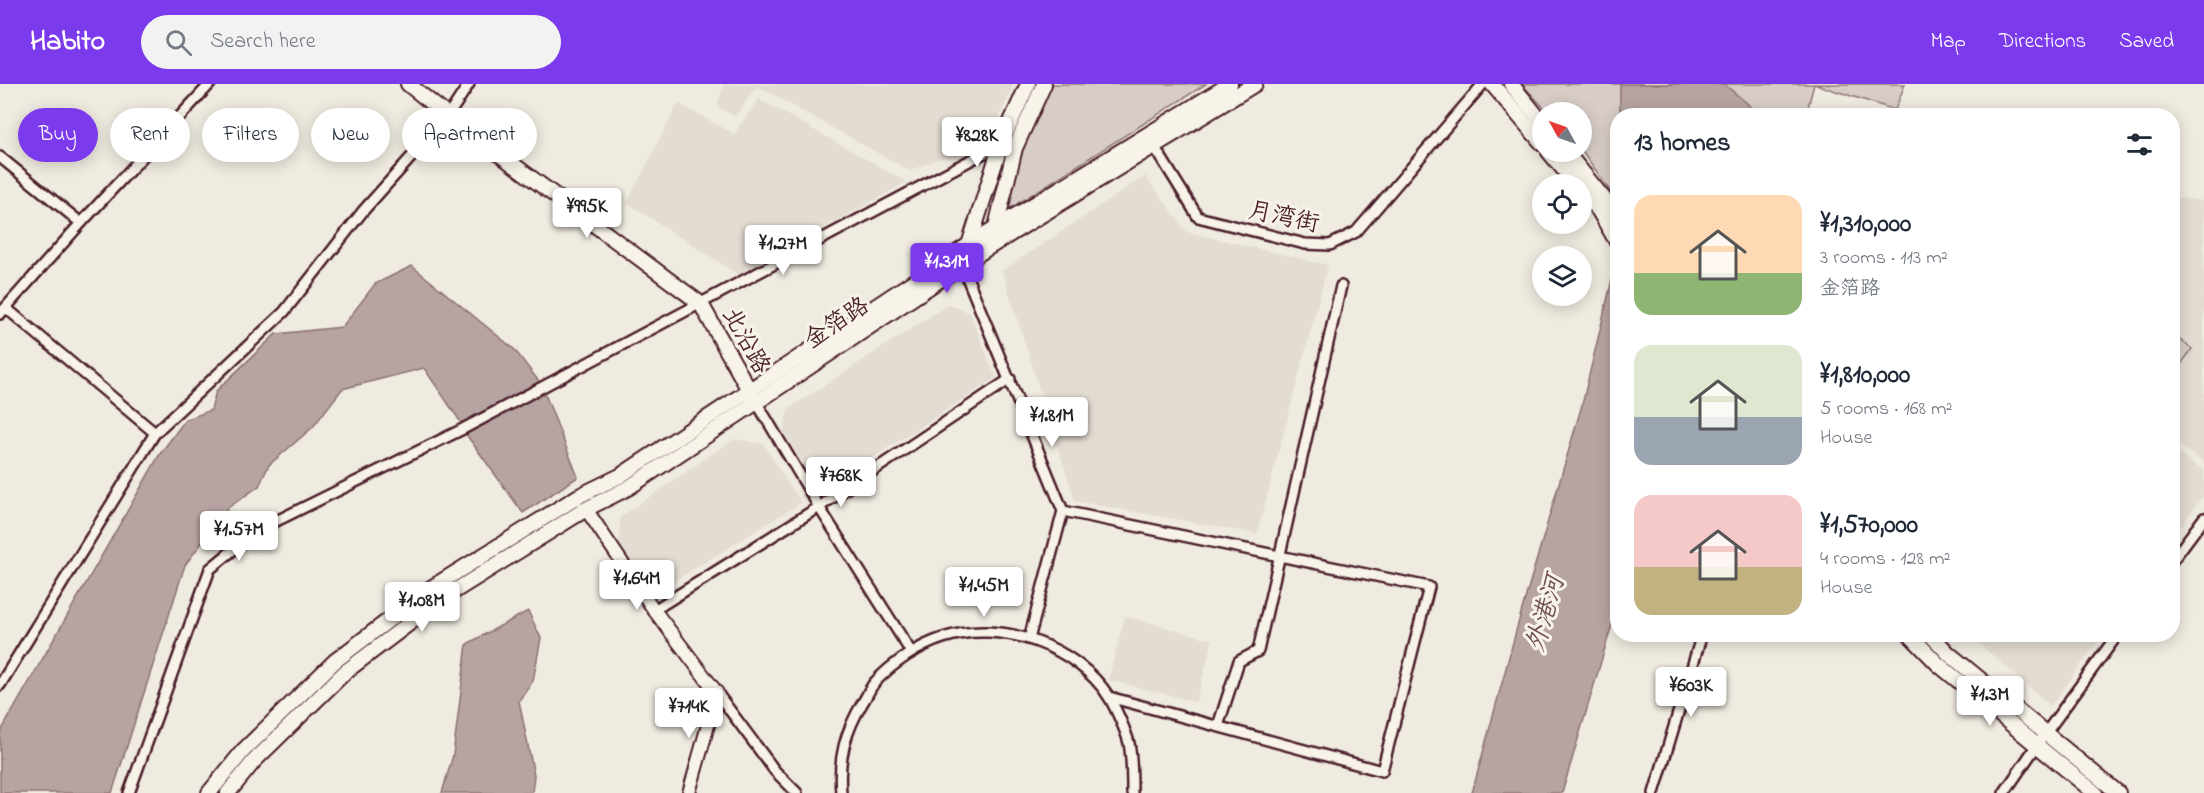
<!DOCTYPE html>
<meta charset="utf-8">
<style>
body{margin:0;font-family:"Indie Flower","LXGW WenKai TC",sans-serif;background:#f2f2f3;color:#1f2937;height:100vh;display:flex;flex-direction:column;font-size:22px;white-space:nowrap}
*{box-sizing:border-box;margin:0}
p{font-size:20px;color:#747a83}
.icon{flex:none;width:33px;height:33px;fill:none;stroke:currentColor;stroke-width:2;stroke-linecap:round;stroke-linejoin:round}
.map{position:relative;flex:1;overflow:hidden}
.side{position:absolute;left:1610px;top:24px;width:570px;height:534px;display:flex;flex-direction:column;background:#fff;border-radius:24px;box-shadow:0 3px 15px #0003}
.side>*{flex:none}
.guide{position:absolute;left:18px;top:24px;width:570px;height:54px;display:flex;gap:12px}
.needle{width:39px;rotate:310deg}
.buttons{position:absolute;left:1532px;top:18px;display:grid;gap:12px}
.buttons a{display:grid;place-items:center;width:60px;height:60px;border-radius:50%;background:#fff;box-shadow:0 3px 15px #0003;font-size:30px}
.price{position:absolute;translate:-50% -51px;padding:0 14px;border-radius:6px;background:#fff;color:#222;font-size:20px;line-height:39px;filter:drop-shadow(0 2px 3px #0008)}
.price::after{content:'';position:absolute;left:50%;top:36px;width:18px;height:14px;margin-left:-9px;background:inherit;clip-path:polygon(0 0,100% 0,50% 100%)}
.price.current{background:#7c3aed;color:#fff}
ul{padding:0;list-style:none}
li{display:flex;align-items:center;gap:18px;height:150px;padding:0 24px}
li span{display:grid;place-items:center;flex:none;width:168px;height:120px;border-radius:18px;color:#555}
li>.icon{margin-inline-start:auto}
span .icon{width:72px;height:72px;fill:#fffc;stroke-width:1}
li b{font-size:26px}
h2{display:flex;justify-content:space-between;align-items:center;height:72px;padding:0 24px;font-size:26px}
.pill{padding:0 21px;border-radius:27px;background:#fff;box-shadow:0 3px 15px #0003;font-size:21px;line-height:54px}
.pill.current{background:#7c3aed;color:#fff}
header{display:flex;align-items:center;gap:36px;box-sizing:border-box;height:84px;padding:0 30px;background:#7c3aed;color:#fff}
header strong{font-size:28px}
nav{display:flex;gap:33px;margin-inline-start:auto;font-size:21px}
.search{width:420px;height:54px;background:#f2f2f3;display:flex;align-items:center;gap:15px;box-sizing:border-box;padding:0 21px;border-radius:33px;color:#747a83;font-size:22px}
.map>svg:first-child{display:block}
</style>
<header>
<strong>Habito</strong>
<div class="search"><svg class="icon" aria-label="search" viewBox="0 0 24 24"><circle cx="10" cy="10" r="6"/><path d="M15 15l6 6"/></svg>Search here</div>
<nav><a>Map</a><a>Directions</a><a>Saved</a></nav>
</header>
<div class="map">
<svg width="2204" height="709" viewBox="0 0 2204 709">
<rect width="100%" height="100%" fill="#f0ebe0"/>
<filter id="ink" filterUnits="userSpaceOnUse"><feTurbulence type="fractalNoise" baseFrequency=".0167" numOctaves="2"/><feDisplacementMap in="SourceGraphic" scale="12" xChannelSelector="R" yChannelSelector="G"/><feConvolveMatrix kernelMatrix="1 2 1 2 8 2 1 2 1" color-interpolation-filters="sRGB"/></filter>
<g filter="url(#ink)">
<g fill="#e3dcd2">
<path d="M 724,0 L 1014,0 L 990,53 L 910,87 L 757,2 L 735,33 L 717,22 Z"/>
<path d="M 759,15 L 907,98 L 739,191 L 627,119 L 678,19 L 734,50 Z"/>
<path d="M 1145,92 L 1187,148 L 1328,181 L 1257,450 L 1075,417 L 1002,187 Z"/>
<path d="M 2172,113 L 2204,117 L 2204,379 L 2172,356 Z"/>
<path d="M 949,220 L 970,229 L 996,294 L 820,408 L 783,348 L 788,325 Z"/>
<path d="M 734,355 L 763,360 L 801,419 L 655,509 L 619,461 L 620,433 Z"/>
<path d="M 2172,365 L 2204,387 L 2204,411 L 2172,455 Z"/>
<path d="M 1125,532 L 1213,556 L 1196,618 L 1108,596 Z"/>
<path d="M 1969,551 L 2103,551 L 2051,622 Z"/>
</g>
<g fill="#d8cdc6" stroke="#917678" stroke-width="1.5">
<path d="M 1051,0 L 1206,0 L 1009,125 L 1021,67 Z"/>
<path d="M 1522,0 L 1905,0 L 1895,26 L 1814,0 L 1806,31 L 1617,32 L 1617,117 L 1581,65 L 1581,28 L 1548,28 Z"/>
<path d="M 2172,250 L 2192,265 L 2172,293 Z"/>
</g>
<g fill="#b7a4a2" stroke="#8b6f72" stroke-width="1.5">
<path d="M 1620,0 L 1724,0 L 1748,20 L 1756,31 L 1620,31 Z"/>
<path d="M 1617,130 L 1617,524 L 1562,709 L 1472,709 L 1521,529 L 1582,321 L 1612,196 Z"/>
<path d="M 412,182 L 514,265 L 541,300 L 578,393 L 523,429 L 468,353 L 462,340 L 424,284 L 342,305 L 313,343 L 269,381 L 259,402 L 228,424 L 185,481 L 112,709 L 0,709 L 0,649 L 160,370 L 185,336 L 211,326 L 216,307 L 276,250 L 342,243 L 375,200 Z"/>
<path d="M 528,527 L 541,554 L 533,597 L 519,617 L 534,691 L 532,709 L 442,709 L 453,671 L 467,560 Z"/>
</g>
<g fill="none" stroke-linecap="round" stroke-linejoin="round">
<defs>
<g id="minor">
<path d="M 1154,62 L 1198,133 L 1305,160 L 1330,161 L 1356,148 L 1483,0"/>
<path d="M 0,73 L 81,139"/>
<path d="M 962,181 L 1063,427 L 1029,555"/>
<path d="M 6,224 L 155,349 L 284,228 L 363,127 L 448,32 L 469,0"/>
<path d="M 0,230 L 81,139 L 210,0"/>
<path d="M 757,319 L 819,423 L 911,568"/>
<path d="M 1063,427 L 1429,503 L 1382,687 L 1109,613"/>
<path d="M 2172,477 L 2204,434"/>
<path d="M 654,526 L 819,423 L 1010,295"/>
<path d="M 0,601 L 155,349"/>
<path d="M 717,609 L 775,687 L 797,709"/>
<path d="M 1218,642 L 1239,577 L 1258,567 L 1341,202"/>
<path d="M 129,709 L 210,485 L 256,447 L 461,346 L 1001,60"/>
<path d="M 841,709 C 838,674 845,648 863,618 C 867,612 870,604 875,598 C 893,579 918,562 943,554 C 1000,535 1077,562 1109,613 C 1115,623 1126,647 1129,659 C 1132,674 1132,693 1132,709"/>
<path d="M 1654,709 L 1702,550"/>
<path d="M 2004,709 L 2037,661 L 2118,550"/>
</g>
<path id="tertiary" d="M 586,425 L 654,526 L 717,609 L 689,709"/>
<g id="secondary">
<path d="M 408,0 L 448,32 L 701,220 L 754,315"/>
<path d="M 1492,0 L 1542,59"/>
<path d="M 1511,0 L 1542,38"/>
<path d="M 1549,68 L 1576,100"/>
<path d="M 1566,68 L 1604,115 L 1617,136"/>
<path d="M 1581,106 L 1599,127 L 1617,158"/>
<path d="M 995,147 L 1015,64 L 1044,0"/>
<path d="M 969,161 L 1001,60 L 1028,0"/>
<path d="M 1909,550 L 1938,580 L 2095,709"/>
<path d="M 1930,550 L 1948,569 L 2118,709"/>
<path d="M 209,709 L 243,667 L 335,577 L 431,504 L 579,412 L 620,392 L 979,154 L 1230,0"/>
<path d="M 228,709 L 254,677 L 345,588 L 440,516 L 586,425 L 628,404 L 986,165 L 1255,0"/>
</g>
</defs>
<use href="#minor" stroke="#4a1f2b" stroke-width="14"/>
<use href="#tertiary" stroke="#4a1f2b" stroke-width="16"/>
<use href="#secondary" stroke="#4a1f2b" stroke-width="18"/>
<use href="#minor" stroke="#f7f3e8" stroke-width="9"/>
<use href="#tertiary" stroke="#f7f3e8" stroke-width="12"/>
<use href="#secondary" stroke="#f7f3e8" stroke-width="14"/>
</g>
</g>
<g text-anchor="middle" stroke-width="6" stroke-linejoin="round" paint-order="stroke">
<g font-size="24" fill="#4a1f2b" stroke="#f7f3e8">
<text transform="translate(1284 132) rotate(12)" y="8">月湾街</text>
<text transform="translate(836 238) rotate(-34)" y="8">金箔路</text>
<text transform="translate(747 256) rotate(61)" y="8">北沿路</text>
</g>
<g font-size="26" font-style="italic" fill="#704e55" stroke="#f7f3e8">
<text transform="translate(1544 529) rotate(-74)" y="9">外港河</text>
</g>
</g>
</svg>
<div class="buttons">
<a><svg class="needle" viewBox="-14 -14 28 28"><path d="M0-13l5 13h-10z" fill="#e53935"/><path d="M0 13l5-13h-10z" fill="#747a83"/></svg></a>
<a><svg class="icon" aria-label="locate" viewBox="0 0 24 24"><circle cx="12" cy="12" r="6"/><path d="M12 2v4M12 18v4M2 12h4M18 12h4"/></svg></a>
<a><svg class="icon" aria-label="layers" viewBox="0 0 24 24"><path d="M12 4l9 5-9 5-9-5zM3 14l9 5 9-5"/></svg></a>
</div>
<b class="price" style="left:977px;top:84px">¥828K</b>
<b class="price" style="left:587px;top:155px">¥995K</b>
<b class="price" style="left:783px;top:192px">¥1.27M</b>
<b class="price current" style="left:947px;top:210px">¥1.31M</b>
<b class="price" style="left:1052px;top:364px">¥1.81M</b>
<b class="price" style="left:841px;top:424px">¥768K</b>
<b class="price" style="left:239px;top:478px">¥1.57M</b>
<b class="price" style="left:637px;top:527px">¥1.64M</b>
<b class="price" style="left:984px;top:534px">¥1.45M</b>
<b class="price" style="left:422px;top:549px">¥1.08M</b>
<b class="price" style="left:1691px;top:634px">¥603K</b>
<b class="price" style="left:1990px;top:643px">¥1.3M</b>
<b class="price" style="left:689px;top:655px">¥714K</b>
<div class="guide">
<a class="pill current">Buy</a>
<a class="pill">Rent</a>
<a class="pill">Filters</a>
<a class="pill">New</a>
<a class="pill">Apartment</a>
</div>
<section class="side">
<h2>13 homes<svg class="icon" aria-label="filters" viewBox="0 0 24 24"><path d="M4 7h16M4 17h16"/><circle cx="9" cy="7" r="2"/><circle cx="15" cy="17" r="2"/></svg></h2>
<ul>
<li><span style="background:linear-gradient(#ffd9b3 65%,#8fb573 0)"><svg class="icon" aria-label="home" viewBox="0 0 24 24"><path d="M3 11l9-7 9 7M6 9v11h12V9"/></svg></span><div><b>¥1,310,000</b><p>3 rooms · 113 m²</p><p>金箔路</p></div></li>
<li><span style="background:linear-gradient(#dfe7d0 60%,#9aa5b1 0)"><svg class="icon" aria-label="home" viewBox="0 0 24 24"><path d="M3 11l9-7 9 7M6 9v11h12V9"/></svg></span><div><b>¥1,810,000</b><p>5 rooms · 168 m²</p><p>House</p></div></li>
<li><span style="background:linear-gradient(#f6c9c9 60%,#c2b280 0)"><svg class="icon" aria-label="home" viewBox="0 0 24 24"><path d="M3 11l9-7 9 7M6 9v11h12V9"/></svg></span><div><b>¥1,570,000</b><p>4 rooms · 128 m²</p><p>House</p></div></li>
</ul>
</section>
</div>
